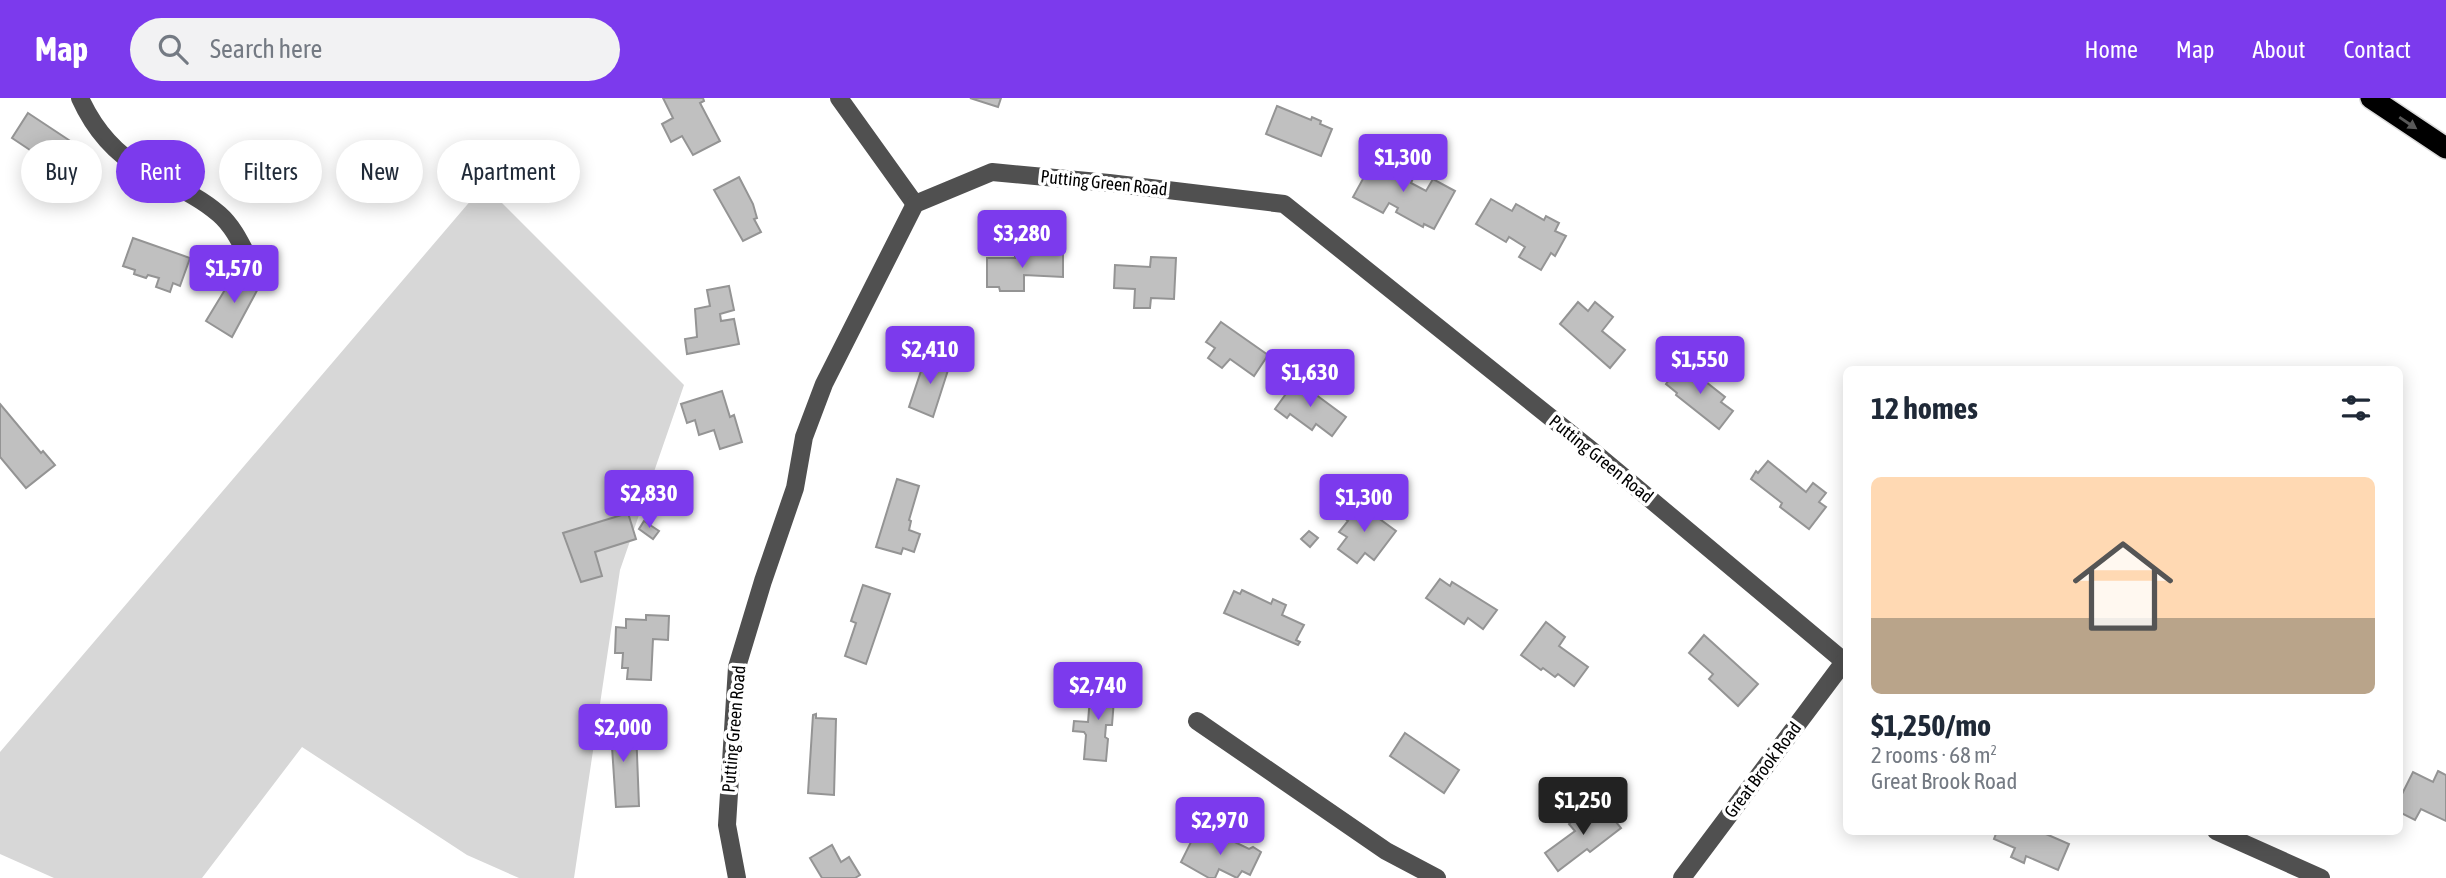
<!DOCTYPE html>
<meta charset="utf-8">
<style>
body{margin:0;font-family:"Asap Condensed",sans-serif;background:#f2f2f3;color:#1f2937;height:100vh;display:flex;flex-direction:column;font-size:26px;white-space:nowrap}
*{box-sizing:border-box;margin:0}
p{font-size:23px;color:#747a83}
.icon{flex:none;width:38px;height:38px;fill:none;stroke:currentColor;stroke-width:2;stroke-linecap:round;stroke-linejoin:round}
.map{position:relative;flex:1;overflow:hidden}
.drawer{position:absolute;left:1843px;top:268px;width:560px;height:469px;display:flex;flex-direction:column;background:#fff;border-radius:10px;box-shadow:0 4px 18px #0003}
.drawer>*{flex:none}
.banner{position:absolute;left:21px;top:42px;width:665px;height:63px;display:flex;gap:14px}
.price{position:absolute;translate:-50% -60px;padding:0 16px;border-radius:7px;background:#7c3aed;color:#fff;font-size:23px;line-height:46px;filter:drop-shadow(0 2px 4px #0008)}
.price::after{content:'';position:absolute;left:50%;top:42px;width:21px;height:16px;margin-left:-10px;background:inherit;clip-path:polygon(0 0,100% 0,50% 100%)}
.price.selected{background:#222;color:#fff}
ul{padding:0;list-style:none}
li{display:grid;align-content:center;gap:14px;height:371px;padding:0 28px}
li span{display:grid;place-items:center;height:217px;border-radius:10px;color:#555}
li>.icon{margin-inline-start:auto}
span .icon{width:126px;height:126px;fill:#fffc;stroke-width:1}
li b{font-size:30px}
h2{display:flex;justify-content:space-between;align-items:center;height:84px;padding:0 28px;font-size:30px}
.pill{padding:0 24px;border-radius:32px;background:#fff;box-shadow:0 4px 18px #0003;font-size:24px;line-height:63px}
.pill.selected{background:#7c3aed;color:#fff}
header{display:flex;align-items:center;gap:42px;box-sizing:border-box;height:98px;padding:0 35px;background:#7c3aed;color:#fff}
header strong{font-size:33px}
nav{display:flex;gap:38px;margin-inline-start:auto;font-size:24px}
.search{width:490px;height:63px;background:#f2f2f3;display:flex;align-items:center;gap:18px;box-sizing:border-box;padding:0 24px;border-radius:38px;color:#747a83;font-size:26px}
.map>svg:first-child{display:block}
</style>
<header>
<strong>Map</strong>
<div class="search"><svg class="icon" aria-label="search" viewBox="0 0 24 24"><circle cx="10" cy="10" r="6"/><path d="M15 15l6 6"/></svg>Search here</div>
<nav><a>Home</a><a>Map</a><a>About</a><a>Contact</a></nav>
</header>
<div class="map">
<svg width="2446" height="780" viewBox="0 0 2446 780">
<rect width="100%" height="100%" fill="#fff"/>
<path fill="#d7d7d7" d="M 484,87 L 684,287 L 620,472 L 574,780 L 519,780 L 467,757 L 302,649 L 202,780 L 54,780 L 0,756 L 0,654 Z"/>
<g fill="#c0c0c0" stroke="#949494" stroke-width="2">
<path d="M 663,0 L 703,0 L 704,3 L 700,5 L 720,43 L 693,57 L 682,38 L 671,44 L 662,26 L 673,20 Z"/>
<path d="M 970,0 L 1001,0 L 998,9 Z"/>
<path d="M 1277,8 L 1311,22 L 1312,19 L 1321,23 L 1320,26 L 1332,31 L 1321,58 L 1266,36 Z"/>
<path d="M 28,15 L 96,60 L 83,81 L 72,73 L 67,80 L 53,70 L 54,68 L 12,40 Z"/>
<path d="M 1375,59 L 1406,76 L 1408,74 L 1414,78 L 1411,85 L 1426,93 L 1433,81 L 1455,93 L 1434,131 L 1424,126 L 1423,129 L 1396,114 L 1398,110 L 1389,105 L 1383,115 L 1353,99 Z"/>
<path d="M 739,79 L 753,106 L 757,120 L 754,121 L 761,134 L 743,143 L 714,92 Z"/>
<path d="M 1491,101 L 1512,113 L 1516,106 L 1544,122 L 1546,118 L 1559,125 L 1555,133 L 1566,138 L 1555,158 L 1551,155 L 1541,172 L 1519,159 L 1525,149 L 1509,139 L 1506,144 L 1476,126 Z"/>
<path d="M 133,140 L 190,160 L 180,188 L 173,185 L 170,194 L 156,189 L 159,180 L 148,177 L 146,180 L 134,176 L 135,172 L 123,168 Z"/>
<path d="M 1015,155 L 1063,155 L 1063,179 L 1024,177 L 1024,193 L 1000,193 L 999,189 L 987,189 L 987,160 L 1015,160 Z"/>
<path d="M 1151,159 L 1176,160 L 1174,201 L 1151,200 L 1150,210 L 1134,210 L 1135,191 L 1114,190 L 1115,167 L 1150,169 Z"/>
<path d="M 242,174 L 261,185 L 232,239 L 206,223 L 226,190 L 231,193 Z"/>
<path d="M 729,188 L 734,212 L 720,216 L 721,223 L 734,221 L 739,246 L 687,256 L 685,241 L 697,239 L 695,211 L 710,208 L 707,192 Z"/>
<path d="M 1578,204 L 1588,213 L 1595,204 L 1613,219 L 1602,233 L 1625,252 L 1610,270 L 1560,226 Z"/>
<path d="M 1221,224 L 1268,257 L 1254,278 L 1230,261 L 1222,270 L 1208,260 L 1215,250 L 1206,244 Z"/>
<path d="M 926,258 L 950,266 L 933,319 L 909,309 Z"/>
<path d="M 1682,265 L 1725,299 L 1721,304 L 1733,313 L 1719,331 L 1676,297 L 1677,295 L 1666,286 Z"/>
<path d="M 1296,282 L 1346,319 L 1332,338 L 1316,326 L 1312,332 L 1290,316 L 1287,320 L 1275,311 Z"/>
<path d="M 722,293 L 730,319 L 734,317 L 742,344 L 720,351 L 714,332 L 699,337 L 695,322 L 687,325 L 681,306 Z"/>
<path d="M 0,306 L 41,355 L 43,353 L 55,367 L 26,390 L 0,359 Z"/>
<path d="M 1768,363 L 1806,394 L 1813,385 L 1826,395 L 1819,404 L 1826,409 L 1809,431 L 1780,409 L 1782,405 L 1751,381 L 1756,373 L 1758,375 Z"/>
<path d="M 897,381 L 919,388 L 909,422 L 911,423 L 909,432 L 920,436 L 914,454 L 903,450 L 901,456 L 876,449 Z"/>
<path d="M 1355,403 L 1396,433 L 1374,462 L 1365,455 L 1357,465 L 1338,451 L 1347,439 L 1339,434 L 1348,423 L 1343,419 Z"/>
<path d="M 628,415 L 636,441 L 595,454 L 602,478 L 581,484 L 563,435 Z"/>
<path d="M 644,423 L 659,433 L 653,441 L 639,431 Z"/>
<path d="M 1309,433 L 1318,440 L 1310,449 L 1301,441 Z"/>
<path d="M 1440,481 L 1450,488 L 1452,484 L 1497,512 L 1483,531 L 1468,520 L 1464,526 L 1426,500 Z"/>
<path d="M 863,487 L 890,496 L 866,566 L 845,558 L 856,525 L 851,523 Z"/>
<path d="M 1242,492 L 1271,506 L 1273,501 L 1286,507 L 1282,517 L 1304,527 L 1296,542 L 1300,544 L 1298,547 L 1224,515 L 1234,493 L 1240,496 Z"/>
<path d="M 646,517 L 669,518 L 668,542 L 653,541 L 651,582 L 627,581 L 628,570 L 622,570 L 623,555 L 615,555 L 616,529 L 626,530 L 626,521 L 646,522 Z"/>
<path d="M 1546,524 L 1565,539 L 1559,548 L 1588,569 L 1574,588 L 1558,576 L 1555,579 L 1543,570 L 1541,572 L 1521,557 Z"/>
<path d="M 1704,537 L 1758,586 L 1738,608 L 1709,581 L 1713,576 L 1689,555 Z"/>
<path d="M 1091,587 L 1115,589 L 1112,627 L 1106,627 L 1105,639 L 1108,641 L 1106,663 L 1084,661 L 1086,637 L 1084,634 L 1073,633 L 1074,623 L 1088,624 Z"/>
<path d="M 816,616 L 816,620 L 836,621 L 834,697 L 808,695 L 813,617 Z"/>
<path d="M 636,631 L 639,708 L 616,709 L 612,649 L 601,650 L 597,645 L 596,637 L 601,633 Z"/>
<path d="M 1405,635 L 1459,672 L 1444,695 L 1390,658 Z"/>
<path d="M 2438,673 L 2446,677 L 2446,723 L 2421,711 L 2415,722 L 2399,714 L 2399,702 L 2413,674 L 2433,684 Z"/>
<path d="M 1604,709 L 1621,730 L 1590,754 L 1587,751 L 1558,773 L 1545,755 L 1575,733 L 1569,726 L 1586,712 L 1591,719 Z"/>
<path d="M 1997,733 L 2031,733 L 2036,735 L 2039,733 L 2069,746 L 2058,772 L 2026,758 L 2024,765 L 2011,759 L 2015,750 L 1994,741 Z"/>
<path d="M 1196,734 L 1215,744 L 1218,736 L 1249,751 L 1253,749 L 1261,754 L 1250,777 L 1242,773 L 1237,780 L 1219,771 L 1215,780 L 1209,780 L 1181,764 Z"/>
<path d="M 832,747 L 841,764 L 849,759 L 860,777 L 855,780 L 822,780 L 810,760 Z"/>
</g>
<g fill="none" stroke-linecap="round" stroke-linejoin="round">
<defs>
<path id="highway" d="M 2371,0 L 2446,50"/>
</defs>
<use href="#highway" stroke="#dbdbdb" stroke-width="24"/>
<g stroke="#505050" stroke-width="18">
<path d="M 80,0 C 94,31 114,55 144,72 C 169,86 196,96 219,116 C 234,129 242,148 251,165"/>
<path d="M 839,0 L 915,106"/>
<path d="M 1197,623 L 1386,753 L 1437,780"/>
<path d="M 2216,733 L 2321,780"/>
<path d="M 737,780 L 727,727 L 737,569 L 763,483 L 795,390 L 804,339 L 824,286 L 915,106 L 992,74 L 1109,85 L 1284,106 L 1595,355 L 1846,565"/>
<path d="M 1682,780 L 1844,564"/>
</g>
<use href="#highway" stroke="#000" stroke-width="21"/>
</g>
<defs><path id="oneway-solid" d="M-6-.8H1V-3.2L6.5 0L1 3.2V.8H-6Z" transform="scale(1.75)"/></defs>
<use fill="#595959" href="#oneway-solid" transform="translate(2408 25) rotate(34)"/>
<g text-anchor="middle" stroke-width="7" stroke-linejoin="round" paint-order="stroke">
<g font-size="18" fill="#000" stroke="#fff">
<text transform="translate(1104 85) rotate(6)" y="6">Putting Green Road</text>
<text transform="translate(1601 361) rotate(39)" y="6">Putting Green Road</text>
<text transform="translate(734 631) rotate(-85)" y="6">Putting Green Road</text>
<text transform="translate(1763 672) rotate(-53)" y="6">Great Brook Road</text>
</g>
</g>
</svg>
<b class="price" style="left:1403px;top:96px">$1,300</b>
<b class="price" style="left:1022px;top:172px">$3,280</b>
<b class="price" style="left:234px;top:207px">$1,570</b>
<b class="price" style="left:930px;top:288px">$2,410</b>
<b class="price" style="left:1700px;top:298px">$1,550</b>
<b class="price" style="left:1310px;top:311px">$1,630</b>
<b class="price" style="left:649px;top:432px">$2,830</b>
<b class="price" style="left:1364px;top:436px">$1,300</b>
<b class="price" style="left:1098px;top:624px">$2,740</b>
<b class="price" style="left:623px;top:666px">$2,000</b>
<b class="price selected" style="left:1583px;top:739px">$1,250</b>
<b class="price" style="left:1220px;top:759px">$2,970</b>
<div class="banner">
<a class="pill">Buy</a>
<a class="pill selected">Rent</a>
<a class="pill">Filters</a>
<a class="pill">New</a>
<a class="pill">Apartment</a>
</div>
<section class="drawer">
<h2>12 homes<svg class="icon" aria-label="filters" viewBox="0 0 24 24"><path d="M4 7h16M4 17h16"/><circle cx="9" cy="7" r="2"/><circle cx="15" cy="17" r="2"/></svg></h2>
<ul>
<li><span style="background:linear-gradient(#ffd9b3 65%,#b9a48a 0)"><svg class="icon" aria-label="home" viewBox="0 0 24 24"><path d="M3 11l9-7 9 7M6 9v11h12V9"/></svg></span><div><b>$1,250/mo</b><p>2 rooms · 68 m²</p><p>Great Brook Road</p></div></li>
</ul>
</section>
</div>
